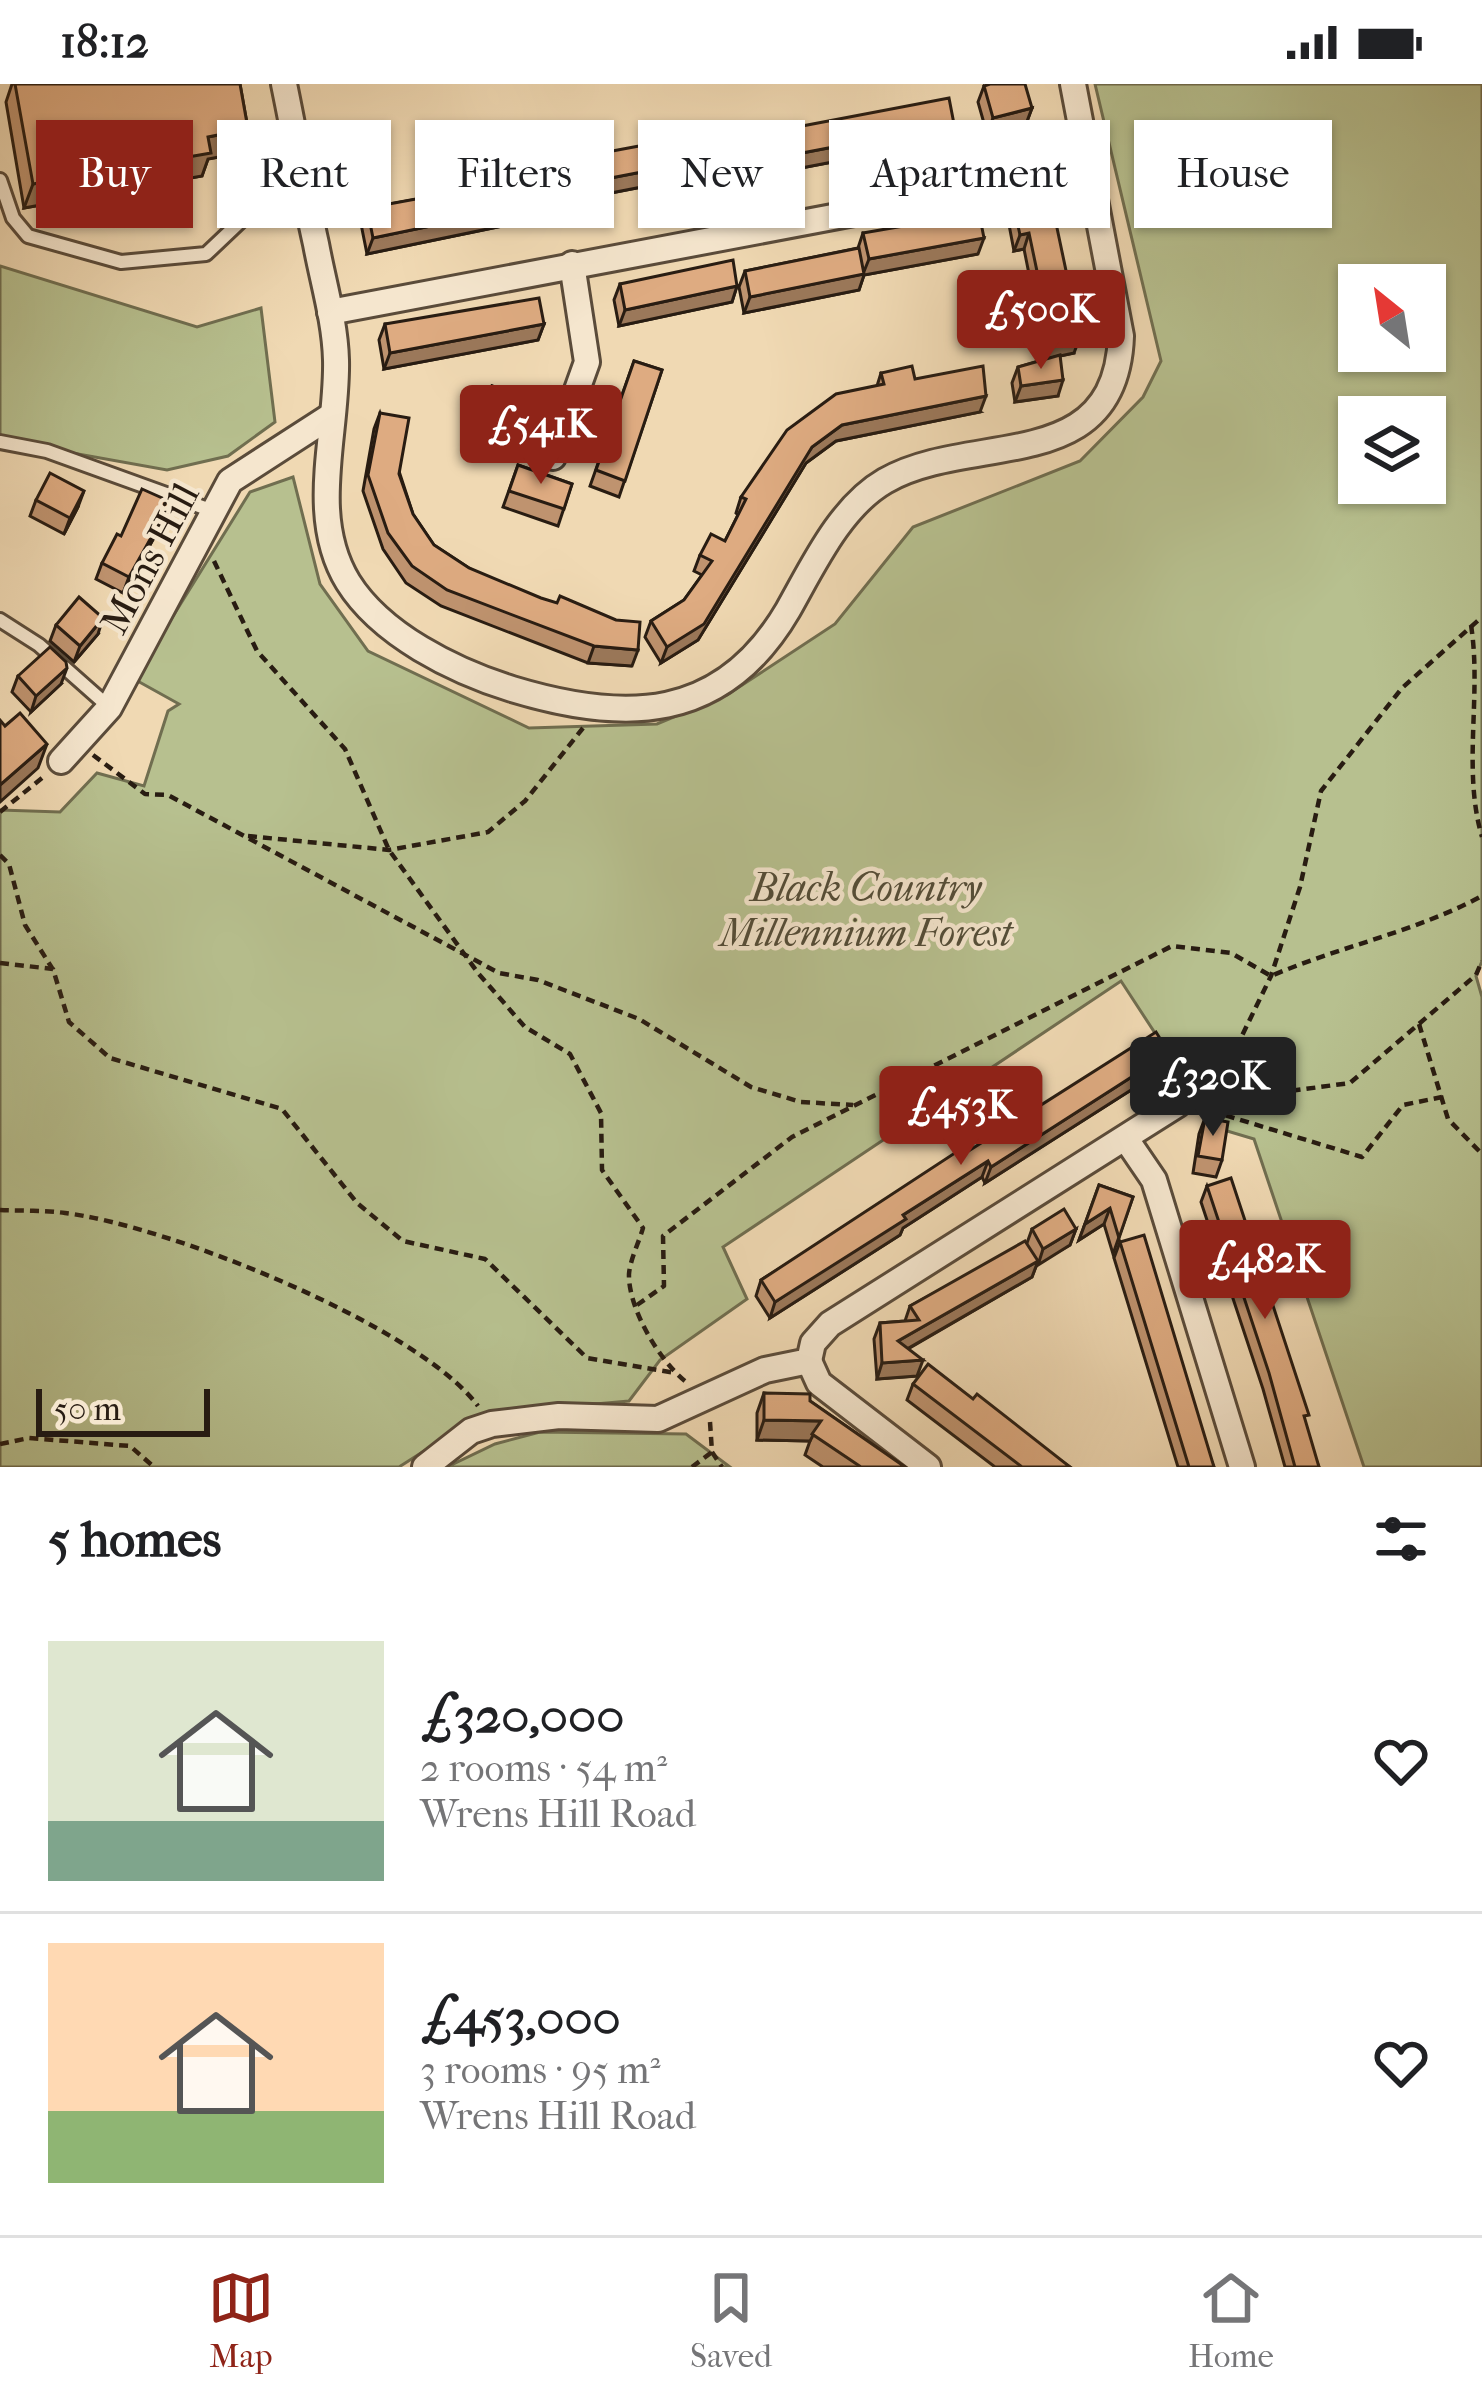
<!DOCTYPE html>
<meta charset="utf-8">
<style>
body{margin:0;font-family:"IM FELL French Canon",serif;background:#f6f6f6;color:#202124;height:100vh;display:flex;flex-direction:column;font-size:45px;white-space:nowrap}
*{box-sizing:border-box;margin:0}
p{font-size:39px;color:#757577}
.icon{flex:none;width:66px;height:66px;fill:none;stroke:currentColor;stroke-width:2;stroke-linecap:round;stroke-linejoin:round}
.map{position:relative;height:1383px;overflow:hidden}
.drawer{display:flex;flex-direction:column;background:#fff;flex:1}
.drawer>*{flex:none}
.top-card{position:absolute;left:36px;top:36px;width:1410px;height:108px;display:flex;gap:24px}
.needle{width:78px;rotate:330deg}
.fabs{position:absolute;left:1338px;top:180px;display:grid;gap:24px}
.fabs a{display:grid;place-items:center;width:108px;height:108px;border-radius:0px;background:#fff;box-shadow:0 3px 9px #0004;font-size:60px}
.scale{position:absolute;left:36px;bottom:30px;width:174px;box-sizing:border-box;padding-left:12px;border:6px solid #281c12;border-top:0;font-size:33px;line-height:42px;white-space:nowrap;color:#281c12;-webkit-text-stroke:9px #f5e6ce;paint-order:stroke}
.price{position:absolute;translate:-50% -102px;padding:0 27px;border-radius:12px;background:#8f2418;color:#fff;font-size:39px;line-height:78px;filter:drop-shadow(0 3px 6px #0008)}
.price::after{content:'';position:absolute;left:50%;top:72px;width:36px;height:27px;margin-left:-18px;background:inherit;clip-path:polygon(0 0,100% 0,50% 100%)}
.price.active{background:#222;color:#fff}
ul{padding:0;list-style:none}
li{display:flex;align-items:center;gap:36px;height:300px;padding:0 48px}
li+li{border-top:3px solid #e0e0e0}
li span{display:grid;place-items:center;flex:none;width:336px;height:240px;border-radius:0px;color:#555}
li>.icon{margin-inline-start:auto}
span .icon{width:144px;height:144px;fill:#fffc;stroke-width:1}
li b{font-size:51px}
h2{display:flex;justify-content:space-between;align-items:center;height:144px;padding:0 48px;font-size:51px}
.pill{padding:0 42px;border-radius:0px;background:#fff;box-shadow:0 3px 9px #0004;font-size:42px;line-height:108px}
.pill.active{background:#8f2418;color:#fff}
.status{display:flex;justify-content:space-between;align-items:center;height:84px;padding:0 60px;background:#fff;direction:ltr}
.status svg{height:33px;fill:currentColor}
.tabs{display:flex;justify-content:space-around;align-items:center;height:168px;border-top:3px solid #e0e0e0;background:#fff;font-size:33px;color:#757577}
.tabs a{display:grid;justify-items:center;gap:6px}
.tabs .active{color:#8f2418}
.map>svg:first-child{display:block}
</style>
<div class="status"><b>18:12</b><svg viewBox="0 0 49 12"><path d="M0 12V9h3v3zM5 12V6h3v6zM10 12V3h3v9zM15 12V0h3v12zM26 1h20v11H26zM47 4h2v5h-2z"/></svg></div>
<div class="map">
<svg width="1482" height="1383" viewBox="0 0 1482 1383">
<rect width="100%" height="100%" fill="#f0d9b3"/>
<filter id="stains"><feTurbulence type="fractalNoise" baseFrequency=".00167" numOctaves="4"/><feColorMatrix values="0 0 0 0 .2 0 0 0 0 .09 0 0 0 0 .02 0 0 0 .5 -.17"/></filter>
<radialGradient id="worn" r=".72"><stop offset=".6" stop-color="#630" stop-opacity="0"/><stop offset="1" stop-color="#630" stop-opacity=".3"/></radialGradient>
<g fill="#b7c08f" stroke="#706e50" stroke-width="3" fill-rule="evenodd">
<path d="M 1095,0 L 1482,0 L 1482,877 L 1476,892 L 1482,913 L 1482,1383 L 1364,1383 L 1254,1055 L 1217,1044 L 1121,897 L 723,1163 L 747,1215 L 660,1276 L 629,1317 L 482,1330 L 399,1383 L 0,1383 L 0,726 L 60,728 L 97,689 L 144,702 L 168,627 L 179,620 L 134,595 L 250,408 L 293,393 L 320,500 L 368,567 L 529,644 L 657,640 L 727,611 L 835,540 L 913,443 L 1080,377 L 1143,313 L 1161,277 ZM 1359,201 L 1425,201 L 1425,267 L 1359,267 ZM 1359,333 L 1425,333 L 1425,399 L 1359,399 Z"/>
<path d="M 0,182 L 197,243 L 261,224 L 275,338 L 228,372 L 167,386 L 0,356 Z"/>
<path d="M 540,1348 L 686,1350 L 730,1383 L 447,1383 L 495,1360 Z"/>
</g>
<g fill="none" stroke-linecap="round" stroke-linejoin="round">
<defs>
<g id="lane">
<path d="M 0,96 L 13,134 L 28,152 L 121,178 L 206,170 L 244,134 L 247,103 L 302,95"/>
<path d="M 0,358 L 47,367 L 213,427"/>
<path d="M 0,536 L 39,561 L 109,623"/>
</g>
<g id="street">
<path d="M 284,0 C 295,53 304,107 316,160 C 323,198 335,237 336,276 C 338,349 307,431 348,498 C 381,551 454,587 512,605 C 624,639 722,639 788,526 C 813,482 840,423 885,397 C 972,347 1116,394 1121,252 L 1073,0"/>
<path d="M 330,228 L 1092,84"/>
<path d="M 553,373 L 587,278 L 572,180"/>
<path d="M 61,677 L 109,624 L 230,397 L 329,333"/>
<path d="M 1126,1055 L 1154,1096 L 1242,1383"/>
<path d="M 809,1277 L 819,1299 L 928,1383"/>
<path d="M 425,1383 L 471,1347 L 492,1340 L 559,1332 L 658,1335 L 765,1286 L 809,1277 L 813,1259 L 830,1240 L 1178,1020"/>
</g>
</defs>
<use href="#lane" stroke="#5a4b3a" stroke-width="18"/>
<use href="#street" stroke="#5a4b3a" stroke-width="30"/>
<g stroke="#281c12" stroke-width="4.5" stroke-dasharray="9 6" stroke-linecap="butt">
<path d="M 214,477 L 257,567 L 345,665 L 389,766 L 478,889 L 525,943 L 570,970 L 601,1029 L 602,1086 L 643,1144 C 639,1158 630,1176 629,1190 C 628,1224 659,1276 685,1297"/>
<path d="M 1471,541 C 1482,611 1462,685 1482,753"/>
<path d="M 93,671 L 145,710 L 168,711 L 499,889 L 538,896 L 639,935 L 751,1003 L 801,1018 L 853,1021"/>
<path d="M 0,728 L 42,694"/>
<path d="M 248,752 L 389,766 L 488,748 L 525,717 L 583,644"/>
<path d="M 0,771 L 9,780 L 25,841 L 52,884"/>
<path d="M 0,879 L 53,885 L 69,938 L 110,974 L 282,1025 L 357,1119 L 403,1157 L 485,1175 L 587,1274 L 675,1289"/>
<path d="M 1419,940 L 1448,1035 L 1482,1070"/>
<path d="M 1218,1001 L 1260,1011 L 1350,999 L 1476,891 L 1482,877"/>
<path d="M 1201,1009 L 1218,1001 L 1271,892 L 1300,803 L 1321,707 L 1402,604 L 1482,533"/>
<path d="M 1201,1015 L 1221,1030 L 1362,1073 L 1403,1021 L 1442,1013"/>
<path d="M 0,1126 C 21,1127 44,1126 65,1129 C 166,1141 418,1241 478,1322"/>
<path d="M 637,1221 L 664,1202 L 663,1152 L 792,1053 L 1172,862 L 1231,869 L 1271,892 C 1341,862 1415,848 1482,812"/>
<path d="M 710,1338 L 712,1368 L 722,1383"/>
<path d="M 0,1360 L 29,1354 L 130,1362 L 154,1383"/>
<path d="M 692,1383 L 712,1368"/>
</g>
<use href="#lane" stroke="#f5e6ce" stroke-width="12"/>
<use href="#street" stroke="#f5e6ce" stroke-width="24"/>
</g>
<g fill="#bf936f" stroke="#281c12" stroke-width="3">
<path d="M 12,0 L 240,0 L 248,45 L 240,69 L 208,75 L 202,92 L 24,124 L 6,18 Z"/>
<path d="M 984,2 L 1032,24 L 1026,40 L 987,50 L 978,18 Z"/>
<path d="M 954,40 L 948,56 L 775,89 L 770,63 L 776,47 Z"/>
<path d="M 767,64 L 761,80 L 590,113 L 589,111 L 584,125 L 367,170 L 361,140 L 367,124 L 585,85 L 591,71 Z"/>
<path d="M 1049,106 L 1074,269 L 1060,272 L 1058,312 L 1015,318 L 1012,299 L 1018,283 L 1046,275 L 1024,165 L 1014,167 L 1007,130 L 1012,114 Z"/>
<path d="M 863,149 L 978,170 L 864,191 L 859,206 L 744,229 L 739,203 L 745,187 L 858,164 Z"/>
<path d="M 620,200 L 737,202 L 732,218 L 619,242 L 614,216 Z"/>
<path d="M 385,240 L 544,240 L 538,256 L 384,285 L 379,256 Z"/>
<path d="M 634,277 L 662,286 L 619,413 L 590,402 Z"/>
<path d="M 881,289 L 915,295 L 980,328 L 836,357 L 806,379 L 698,556 L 661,579 L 645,553 L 651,537 L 684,516 L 702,491 L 694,487 L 700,471 L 725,457 L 738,431 L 736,429 L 741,413 L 877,302 Z"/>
<path d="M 492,302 L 520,312 L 496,377 L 468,367 Z"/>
<path d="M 380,329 L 413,430 L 434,461 L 469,484 L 632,582 L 588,579 L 441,522 L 406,499 L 383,465 L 363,407 L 374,345 Z"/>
<path d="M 518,381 L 572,400 L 558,442 L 503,423 Z"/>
<path d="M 36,416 L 78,423 L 64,450 L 30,432 Z"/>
<path d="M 171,418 L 165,434 L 123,509 L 96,495 L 102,479 Z"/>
<path d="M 56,541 L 98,550 L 74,578 L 50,557 Z"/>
<path d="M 18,592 L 61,600 L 31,628 L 12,608 Z"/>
<path d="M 1169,969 L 1164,985 L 985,1099 L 982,1093 L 903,1144 L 900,1151 L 770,1234 L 756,1212 L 761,1196 L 967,1068 Z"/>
<path d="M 1205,1034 L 1222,1076 L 1216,1093 L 1193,1089 L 1199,1050 Z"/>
<path d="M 1099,1101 L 1133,1113 L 1113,1170 L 1104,1140 L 1079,1156 Z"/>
<path d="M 1207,1102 L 1319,1383 L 1285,1383 L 1263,1305 L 1201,1118 Z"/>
<path d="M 1032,1145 L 1076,1145 L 1070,1161 L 1037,1180 L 1032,1193 L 908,1265 L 917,1292 L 877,1295 L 874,1255 L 880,1239 L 905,1237 L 910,1222 L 1027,1159 Z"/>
<path d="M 1120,1158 L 1214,1383 L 1178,1383 L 1114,1174 Z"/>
<path d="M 913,1300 L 973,1315 L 1070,1383 L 995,1383 L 907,1316 Z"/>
<path d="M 764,1309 L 810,1317 L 905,1383 L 823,1383 L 805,1371 L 810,1357 L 757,1356 L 757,1329 Z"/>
</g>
<g fill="#9b785a" stroke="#281c12" stroke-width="3">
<path d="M 1032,24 L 1026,40 L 987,50 L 993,34 Z"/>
<path d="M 954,40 L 948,56 L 775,89 L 781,73 Z"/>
<path d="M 248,45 L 240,69 L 208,75 L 202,92 L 24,124 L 33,100 L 208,53 Z"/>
<path d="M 767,64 L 761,80 L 590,113 L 595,97 Z"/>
<path d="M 590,109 L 584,125 L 367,170 L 373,154 Z"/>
<path d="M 1029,149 L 1024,165 L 1014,167 L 1020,151 Z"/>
<path d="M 984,154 L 978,170 L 864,191 L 859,206 L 744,229 L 750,213 L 863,190 L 869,175 Z"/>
<path d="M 737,202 L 732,218 L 619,242 L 625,226 Z"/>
<path d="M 544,240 L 538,256 L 384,285 L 390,269 Z"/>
<path d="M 1080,253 L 1074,269 L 1046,275 L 1052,259 Z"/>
<path d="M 1063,296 L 1058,312 L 1015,318 L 1021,302 Z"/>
<path d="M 986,312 L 980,328 L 836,357 L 806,379 L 698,556 L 661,579 L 667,563 L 812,363 L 842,341 Z"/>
<path d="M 84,407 L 78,423 L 64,450 L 70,434 Z"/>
<path d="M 171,418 L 165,434 L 123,509 L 129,493 Z"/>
<path d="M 103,534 L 98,550 L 74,578 L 80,562 Z"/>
<path d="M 594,562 L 638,566 L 632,582 L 588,579 Z"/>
<path d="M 67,584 L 61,600 L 31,628 L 36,612 Z"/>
<path d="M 47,660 L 38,684 L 0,718 L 0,701 Z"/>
<path d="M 1169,969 L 1164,985 L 985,1099 L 991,1083 Z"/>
<path d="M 988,1077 L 982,1093 L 903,1144 L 900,1151 L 770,1234 L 775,1218 L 903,1131 Z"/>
<path d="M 1110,1124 L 1104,1140 L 1079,1156 L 1085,1140 Z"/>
<path d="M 1076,1145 L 1070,1161 L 1038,1181 L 1043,1165 Z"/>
<path d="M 1038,1177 L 1032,1193 L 893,1273 L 898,1257 Z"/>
<path d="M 923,1276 L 917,1292 L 877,1295 L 882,1279 Z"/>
<path d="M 764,1336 L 821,1337 L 810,1357 L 757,1356 Z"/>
</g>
<g fill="#deab81" stroke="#281c12" stroke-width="3">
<path d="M 15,0 L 240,0 L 248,45 L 208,53 L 211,69 L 33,100 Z"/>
<path d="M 990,0 L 1025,0 L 1032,24 L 993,34 L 984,2 Z"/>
<path d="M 949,14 L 954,40 L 781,73 L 776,47 Z"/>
<path d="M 762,39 L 767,64 L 595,97 L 591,71 Z"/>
<path d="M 585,84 L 590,109 L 373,154 L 367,124 Z"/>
<path d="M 1049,106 L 1080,253 L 1052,259 L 1029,149 L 1020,151 L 1012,114 Z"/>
<path d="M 979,129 L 984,154 L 869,175 L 863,149 Z"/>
<path d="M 859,164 L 864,190 L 750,213 L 745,187 Z"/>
<path d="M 733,176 L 737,202 L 625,226 L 620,200 Z"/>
<path d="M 539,214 L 544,240 L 390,269 L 385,240 Z"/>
<path d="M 1060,271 L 1063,296 L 1021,302 L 1018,283 Z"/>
<path d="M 634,277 L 662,286 L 625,397 L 596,386 Z"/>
<path d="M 912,282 L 915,295 L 983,282 L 986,312 L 842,341 L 812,363 L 704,540 L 667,563 L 651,537 L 684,516 L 712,477 L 700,471 L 711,450 L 725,457 L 746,415 L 741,413 L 787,346 L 836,310 L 884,300 L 881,289 Z"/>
<path d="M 492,302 L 520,312 L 502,361 L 474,351 Z"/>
<path d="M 380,329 L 409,334 L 399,390 L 413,430 L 434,461 L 469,484 L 541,514 L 557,519 L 560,512 L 616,536 L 640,538 L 638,566 L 594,562 L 447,506 L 412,482 L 388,449 L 368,391 Z"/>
<path d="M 518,381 L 572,400 L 564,425 L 509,407 Z"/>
<path d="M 50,389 L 84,407 L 70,434 L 36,416 Z"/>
<path d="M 142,405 L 171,418 L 129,493 L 102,479 L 117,450 L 121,452 Z"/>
<path d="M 79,513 L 103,534 L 80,562 L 56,541 Z"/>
<path d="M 50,563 L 66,578 L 67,584 L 36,612 L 18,592 Z"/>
<path d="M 20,629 L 47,660 L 0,701 L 0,636 L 5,642 Z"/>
<path d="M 1156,948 L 1169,969 L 991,1083 L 988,1077 L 903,1131 L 906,1135 L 775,1218 L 761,1196 L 964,1063 L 967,1068 Z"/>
<path d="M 1205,1034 L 1228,1038 L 1222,1076 L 1198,1072 Z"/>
<path d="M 1231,1094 L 1309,1331 L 1304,1332 L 1319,1383 L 1295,1383 L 1269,1289 L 1207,1102 Z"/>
<path d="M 1099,1101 L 1133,1113 L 1119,1154 L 1110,1124 L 1085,1140 Z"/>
<path d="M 1064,1125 L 1076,1145 L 1043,1165 L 1032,1145 Z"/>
<path d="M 1144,1151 L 1214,1383 L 1189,1383 L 1120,1158 Z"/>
<path d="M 1025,1157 L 1038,1177 L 898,1257 L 923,1276 L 882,1279 L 880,1239 L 919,1236 L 910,1222 Z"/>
<path d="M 928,1280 L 973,1315 L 977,1310 L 1070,1383 L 1022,1383 L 913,1300 Z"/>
<path d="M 764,1309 L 810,1310 L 810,1317 L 905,1383 L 861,1383 L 812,1350 L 821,1337 L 764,1336 Z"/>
</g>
<g text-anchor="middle" stroke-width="9" stroke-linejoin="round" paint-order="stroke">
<g font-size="39" fill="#281c12" stroke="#f5e6ce">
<text transform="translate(149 474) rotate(-62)" y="14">Mons Hill</text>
</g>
<g font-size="39" font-style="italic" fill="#534d38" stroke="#f5e6ce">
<text x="866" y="817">Black Country<tspan x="866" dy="45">Millennium Forest</tspan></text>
</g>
</g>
<rect width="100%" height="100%" filter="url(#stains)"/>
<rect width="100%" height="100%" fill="url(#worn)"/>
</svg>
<div class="fabs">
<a><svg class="needle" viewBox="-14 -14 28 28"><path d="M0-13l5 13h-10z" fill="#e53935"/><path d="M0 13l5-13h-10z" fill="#757577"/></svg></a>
<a><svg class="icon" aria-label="layers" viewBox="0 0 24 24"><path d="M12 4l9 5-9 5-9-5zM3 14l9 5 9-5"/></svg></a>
</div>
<div class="scale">50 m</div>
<b class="price" style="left:1041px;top:288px">£500K</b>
<b class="price" style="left:541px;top:403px">£541K</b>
<b class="price active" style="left:1213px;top:1055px">£320K</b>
<b class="price" style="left:961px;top:1084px">£453K</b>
<b class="price" style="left:1265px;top:1238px">£482K</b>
<div class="top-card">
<a class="pill active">Buy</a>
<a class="pill">Rent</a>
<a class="pill">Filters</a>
<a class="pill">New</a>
<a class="pill">Apartment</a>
<a class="pill">House</a>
</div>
</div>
<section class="drawer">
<h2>5 homes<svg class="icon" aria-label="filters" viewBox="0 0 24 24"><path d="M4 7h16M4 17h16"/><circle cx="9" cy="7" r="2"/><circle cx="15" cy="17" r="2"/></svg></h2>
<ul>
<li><span style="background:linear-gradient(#dfe7d0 75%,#7fa58c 0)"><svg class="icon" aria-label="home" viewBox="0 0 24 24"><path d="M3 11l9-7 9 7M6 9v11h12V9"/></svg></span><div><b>£320,000</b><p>2 rooms · 54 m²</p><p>Wrens Hill Road</p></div><svg class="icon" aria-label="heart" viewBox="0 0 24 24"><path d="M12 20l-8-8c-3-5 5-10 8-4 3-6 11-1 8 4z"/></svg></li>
<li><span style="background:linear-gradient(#ffd9b3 70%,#8fb573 0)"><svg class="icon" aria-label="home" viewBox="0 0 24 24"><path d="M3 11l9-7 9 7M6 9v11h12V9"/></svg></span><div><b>£453,000</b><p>3 rooms · 95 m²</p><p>Wrens Hill Road</p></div><svg class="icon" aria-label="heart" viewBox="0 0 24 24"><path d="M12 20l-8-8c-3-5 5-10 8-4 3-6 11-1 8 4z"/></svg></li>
</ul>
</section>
<nav class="tabs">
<a class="active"><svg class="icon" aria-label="map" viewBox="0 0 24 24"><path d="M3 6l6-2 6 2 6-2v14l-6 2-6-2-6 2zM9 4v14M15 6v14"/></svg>Map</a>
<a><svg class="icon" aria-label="saved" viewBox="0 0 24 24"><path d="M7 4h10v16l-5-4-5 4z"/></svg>Saved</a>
<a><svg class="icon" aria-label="home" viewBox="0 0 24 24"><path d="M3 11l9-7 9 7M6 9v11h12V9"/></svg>Home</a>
</nav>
